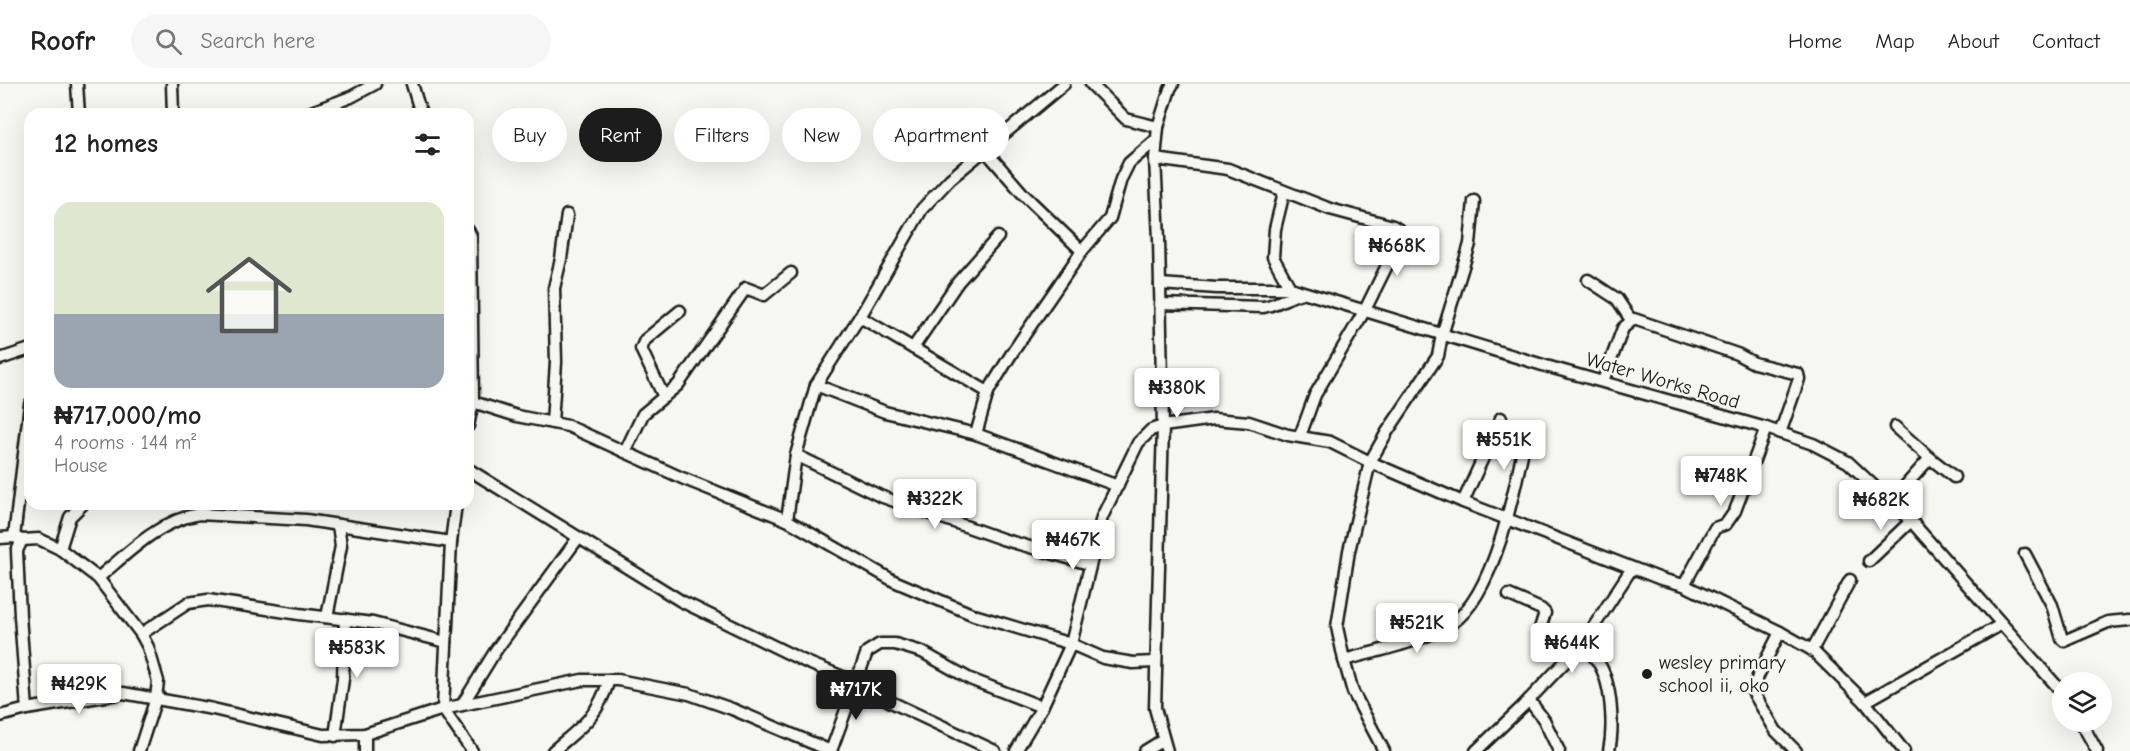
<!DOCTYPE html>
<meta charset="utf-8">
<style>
body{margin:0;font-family:"Comic Neue",sans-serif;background:#f6f6f6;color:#222;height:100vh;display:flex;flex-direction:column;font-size:22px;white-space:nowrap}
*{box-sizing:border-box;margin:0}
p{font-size:20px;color:#767676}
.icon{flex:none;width:33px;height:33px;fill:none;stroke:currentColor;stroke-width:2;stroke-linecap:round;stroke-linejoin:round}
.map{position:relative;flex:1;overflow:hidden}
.side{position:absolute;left:24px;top:24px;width:450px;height:402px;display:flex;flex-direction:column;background:#fff;border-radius:18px;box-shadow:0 6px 24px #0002}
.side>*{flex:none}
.hud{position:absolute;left:492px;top:24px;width:570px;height:54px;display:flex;gap:12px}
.tools{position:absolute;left:2052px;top:588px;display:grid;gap:12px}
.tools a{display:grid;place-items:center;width:60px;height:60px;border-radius:50%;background:#fff;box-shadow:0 6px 24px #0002;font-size:30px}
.price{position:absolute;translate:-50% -51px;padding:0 14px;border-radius:6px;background:#fff;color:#222;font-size:20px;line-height:39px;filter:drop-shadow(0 2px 3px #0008)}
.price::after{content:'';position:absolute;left:50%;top:36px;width:18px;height:14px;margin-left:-9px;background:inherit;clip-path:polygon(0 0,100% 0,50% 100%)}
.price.on{background:#1c1c1c;color:#fff}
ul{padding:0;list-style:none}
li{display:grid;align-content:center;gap:12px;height:318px;padding:0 30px}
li+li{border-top:2px solid #e0e0e0}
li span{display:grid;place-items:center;height:186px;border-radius:18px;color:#555}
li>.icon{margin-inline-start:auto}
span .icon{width:108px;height:108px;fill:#fffc;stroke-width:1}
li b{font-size:26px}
h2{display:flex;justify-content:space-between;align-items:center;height:72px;padding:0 30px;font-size:26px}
.tag{padding:0 21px;border-radius:27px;background:#fff;box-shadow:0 6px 24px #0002;font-size:21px;line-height:54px}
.tag.on{background:#1c1c1c;color:#fff}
header{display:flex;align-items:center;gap:36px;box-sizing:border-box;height:84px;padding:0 30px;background:#fff;border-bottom:2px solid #e0e0e0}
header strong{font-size:28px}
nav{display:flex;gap:33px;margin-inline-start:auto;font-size:21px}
.search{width:420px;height:54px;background:#f6f6f6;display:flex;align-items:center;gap:15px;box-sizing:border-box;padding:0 21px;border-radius:33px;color:#767676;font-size:22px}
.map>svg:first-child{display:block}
</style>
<header>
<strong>Roofr</strong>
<div class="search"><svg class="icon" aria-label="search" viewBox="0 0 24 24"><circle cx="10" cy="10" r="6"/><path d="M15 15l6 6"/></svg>Search here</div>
<nav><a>Home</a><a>Map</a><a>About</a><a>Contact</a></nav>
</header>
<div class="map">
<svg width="2130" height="667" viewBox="0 0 2130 667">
<rect width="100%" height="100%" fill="#f6f6f2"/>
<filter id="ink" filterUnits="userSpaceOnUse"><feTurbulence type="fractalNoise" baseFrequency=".0167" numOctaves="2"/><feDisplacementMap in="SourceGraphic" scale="12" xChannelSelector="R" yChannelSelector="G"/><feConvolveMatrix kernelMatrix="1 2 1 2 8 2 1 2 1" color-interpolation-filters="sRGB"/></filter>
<g filter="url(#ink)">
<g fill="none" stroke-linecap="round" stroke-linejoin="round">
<defs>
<g id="minor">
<path d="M 77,0 L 79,30"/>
<path d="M 172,0 L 173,30"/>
<path d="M 412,0 L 421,30"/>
<path d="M 1091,0 L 1126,35 L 1158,43"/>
<path d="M 306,30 L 351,13 L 375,0"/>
<path d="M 984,65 L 1024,111 L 1082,167"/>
<path d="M 1155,75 L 1228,85 L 1330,125 L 1393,142 L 1399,146 L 1402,151 L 1365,226 L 1315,311 L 1300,352"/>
<path d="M 1284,108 L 1275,145 L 1273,173 L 1290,204"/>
<path d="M 468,146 L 471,152 L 473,318 L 468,342"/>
<path d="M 1588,196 L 1617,215 L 1631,236"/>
<path d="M 1160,200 L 1217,204 L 1290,204 L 1546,282 L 1766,344 L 1813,360 L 1848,378 L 1911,437 L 2062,608"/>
<path d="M 1160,220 L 1263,223 C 1277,221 1288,212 1302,209"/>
<path d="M 860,233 L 988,308"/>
<path d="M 913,264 L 958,198 L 998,153"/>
<path d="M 0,275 L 30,265"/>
<path d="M 1603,297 L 1623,244 L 1634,235 L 1737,270 L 1754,279 L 1798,290 L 1799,295 L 1780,349"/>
<path d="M 816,301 L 885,328 L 976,350 L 1118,402"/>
<path d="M 664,313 L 641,265 L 645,256 L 680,227"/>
<path d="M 473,318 L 517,332 L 568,342 L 682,394 L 787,436 L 894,497 L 974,531 L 1071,560 L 1103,574 L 1133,579 L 1155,578"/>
<path d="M 552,339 L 556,278 L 554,204 L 561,175 L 567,131"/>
<path d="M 976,350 L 988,308 L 1012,269 L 1082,167 L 1110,134 L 1121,95 L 1129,79 L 1156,56"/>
<path d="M 625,368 L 643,330 L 678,301 L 746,204 L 764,211 L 791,189"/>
<path d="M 796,371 L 880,412 L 1002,455 L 1089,480"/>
<path d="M 1930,374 L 1954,393"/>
<path d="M 468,385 L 681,517 L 806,578 L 855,598 L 891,618 L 995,667"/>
<path d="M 1463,418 L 1501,334"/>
<path d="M 1891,418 L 1930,374 L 1895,343"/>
<path d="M 456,420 L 451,458 L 443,625 L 472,667"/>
<path d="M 787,436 L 796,371 L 816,301 L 864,226 L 922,125 L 950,95 L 1064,0"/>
<path d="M 14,453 L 30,320"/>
<path d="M 0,454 L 14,453 L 22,456 L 39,455 L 60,465 L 98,494 L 141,550 L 148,563 L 158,597 L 156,614 L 139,667"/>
<path d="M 22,456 L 17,467 L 20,532 L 27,625"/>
<path d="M 60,465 L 70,433 L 83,420"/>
<path d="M 2025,470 L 2052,521 L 2062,555 L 2064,557 L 2108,538 L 2130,536"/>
<path d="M 1869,477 L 1911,437"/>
<path d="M 98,494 C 128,469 158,437 199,430 L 306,436 L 451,458"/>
<path d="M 1684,501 L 1715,444 L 1726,440 L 1735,427 L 1766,344"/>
<path d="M 1509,511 L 1541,525 L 1545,529 L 1539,547 L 1543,553 L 1568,573"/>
<path d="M 327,533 L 341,462 L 338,441"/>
<path d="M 1780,548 L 1758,592 L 1753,608 L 1776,647 L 1796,667"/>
<path d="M 141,550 L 188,519 L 208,516 L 299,530 L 373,539 L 446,558"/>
<path d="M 1583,559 C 1588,565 1593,571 1598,578 C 1612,599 1614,643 1609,667"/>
<path d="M 1812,566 L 1850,496"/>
<path d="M 1344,576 C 1380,566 1419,559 1452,539 C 1496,511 1517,395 1527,346"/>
<path d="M 1529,616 L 1544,636 L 1559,667"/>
<path d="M 1865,618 L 2002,540"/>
<path d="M 462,621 L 496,566 L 578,454"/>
<path d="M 0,632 L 27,625 L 123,609 L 213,625 L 323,651 L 365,650 L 443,625 L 582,596 L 618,596 L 689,610 L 732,625 L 831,667"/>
<path d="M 2081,638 L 2097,667"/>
<path d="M 365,650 L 365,667"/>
<path d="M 335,652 L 343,595 L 345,535"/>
<path d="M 553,667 C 582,642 597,634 609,596"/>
<path d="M 831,667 L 867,568 L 880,560 L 895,560 L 922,568 L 970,595 L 1042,623"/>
<path d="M 1016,667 L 1042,623 L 1071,560 L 1102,433 L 1138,359 L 1151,346 L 1163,342 L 1214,335 L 1249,338 L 1288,351 L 1330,358 L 1370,378 L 1463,418 L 1661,495 L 1684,501 L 1780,548 L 1812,566 L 1865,618 L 1904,667"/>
<path d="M 1145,667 L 1163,656"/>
<path d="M 1167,667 L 1155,624 L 1163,342 L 1159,155 L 1155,75 L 1158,43 L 1170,5 L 1173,0"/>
<path d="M 1384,667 L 1353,608 L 1344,576 L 1337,543 L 1349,467 L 1370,378 L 1387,348 L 1438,272 L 1442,251 L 1470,160 L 1474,117"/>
<path d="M 1476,667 L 1522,623 L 1583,559 L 1632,484"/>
</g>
</defs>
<use href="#minor" stroke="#1c1c1c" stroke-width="15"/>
<use href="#minor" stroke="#f6f6f2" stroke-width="10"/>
</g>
</g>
<circle fill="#1c1c1c" stroke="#f6f6f2" stroke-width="2" cx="1647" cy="590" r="6"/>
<g text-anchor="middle" stroke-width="5" stroke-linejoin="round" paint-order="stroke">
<g font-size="20" fill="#1c1c1c" stroke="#f6f6f2">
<text transform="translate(1663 296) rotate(16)" y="7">Water Works Road</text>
</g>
<g font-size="20" fill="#1c1c1c" stroke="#f6f6f2" text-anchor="start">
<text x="1659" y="585">wesley primary<tspan x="1659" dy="23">school ii, oko</tspan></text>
</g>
</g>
</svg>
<div class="tools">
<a><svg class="icon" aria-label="layers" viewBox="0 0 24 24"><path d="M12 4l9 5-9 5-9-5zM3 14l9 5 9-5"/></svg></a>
</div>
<b class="price" style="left:1397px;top:193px">₦668K</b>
<b class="price" style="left:1177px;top:335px">₦380K</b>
<b class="price" style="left:1504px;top:387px">₦551K</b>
<b class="price" style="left:1721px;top:423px">₦748K</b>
<b class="price" style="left:935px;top:446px">₦322K</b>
<b class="price" style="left:1881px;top:447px">₦682K</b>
<b class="price" style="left:1073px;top:487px">₦467K</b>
<b class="price" style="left:1417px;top:570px">₦521K</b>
<b class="price" style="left:1572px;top:590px">₦644K</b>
<b class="price" style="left:357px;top:595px">₦583K</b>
<b class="price" style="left:79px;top:631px">₦429K</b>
<b class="price on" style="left:856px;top:637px">₦717K</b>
<div class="hud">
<a class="tag">Buy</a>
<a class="tag on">Rent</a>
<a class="tag">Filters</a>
<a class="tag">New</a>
<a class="tag">Apartment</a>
</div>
<section class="side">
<h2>12 homes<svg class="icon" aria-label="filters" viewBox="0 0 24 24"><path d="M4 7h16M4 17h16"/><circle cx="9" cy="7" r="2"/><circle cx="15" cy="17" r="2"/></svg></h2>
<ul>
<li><span style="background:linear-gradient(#dfe7d0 60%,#9aa5b1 0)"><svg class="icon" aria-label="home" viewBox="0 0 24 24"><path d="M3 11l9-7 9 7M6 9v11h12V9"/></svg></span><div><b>₦717,000/mo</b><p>4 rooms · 144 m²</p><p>House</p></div></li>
</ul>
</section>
</div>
